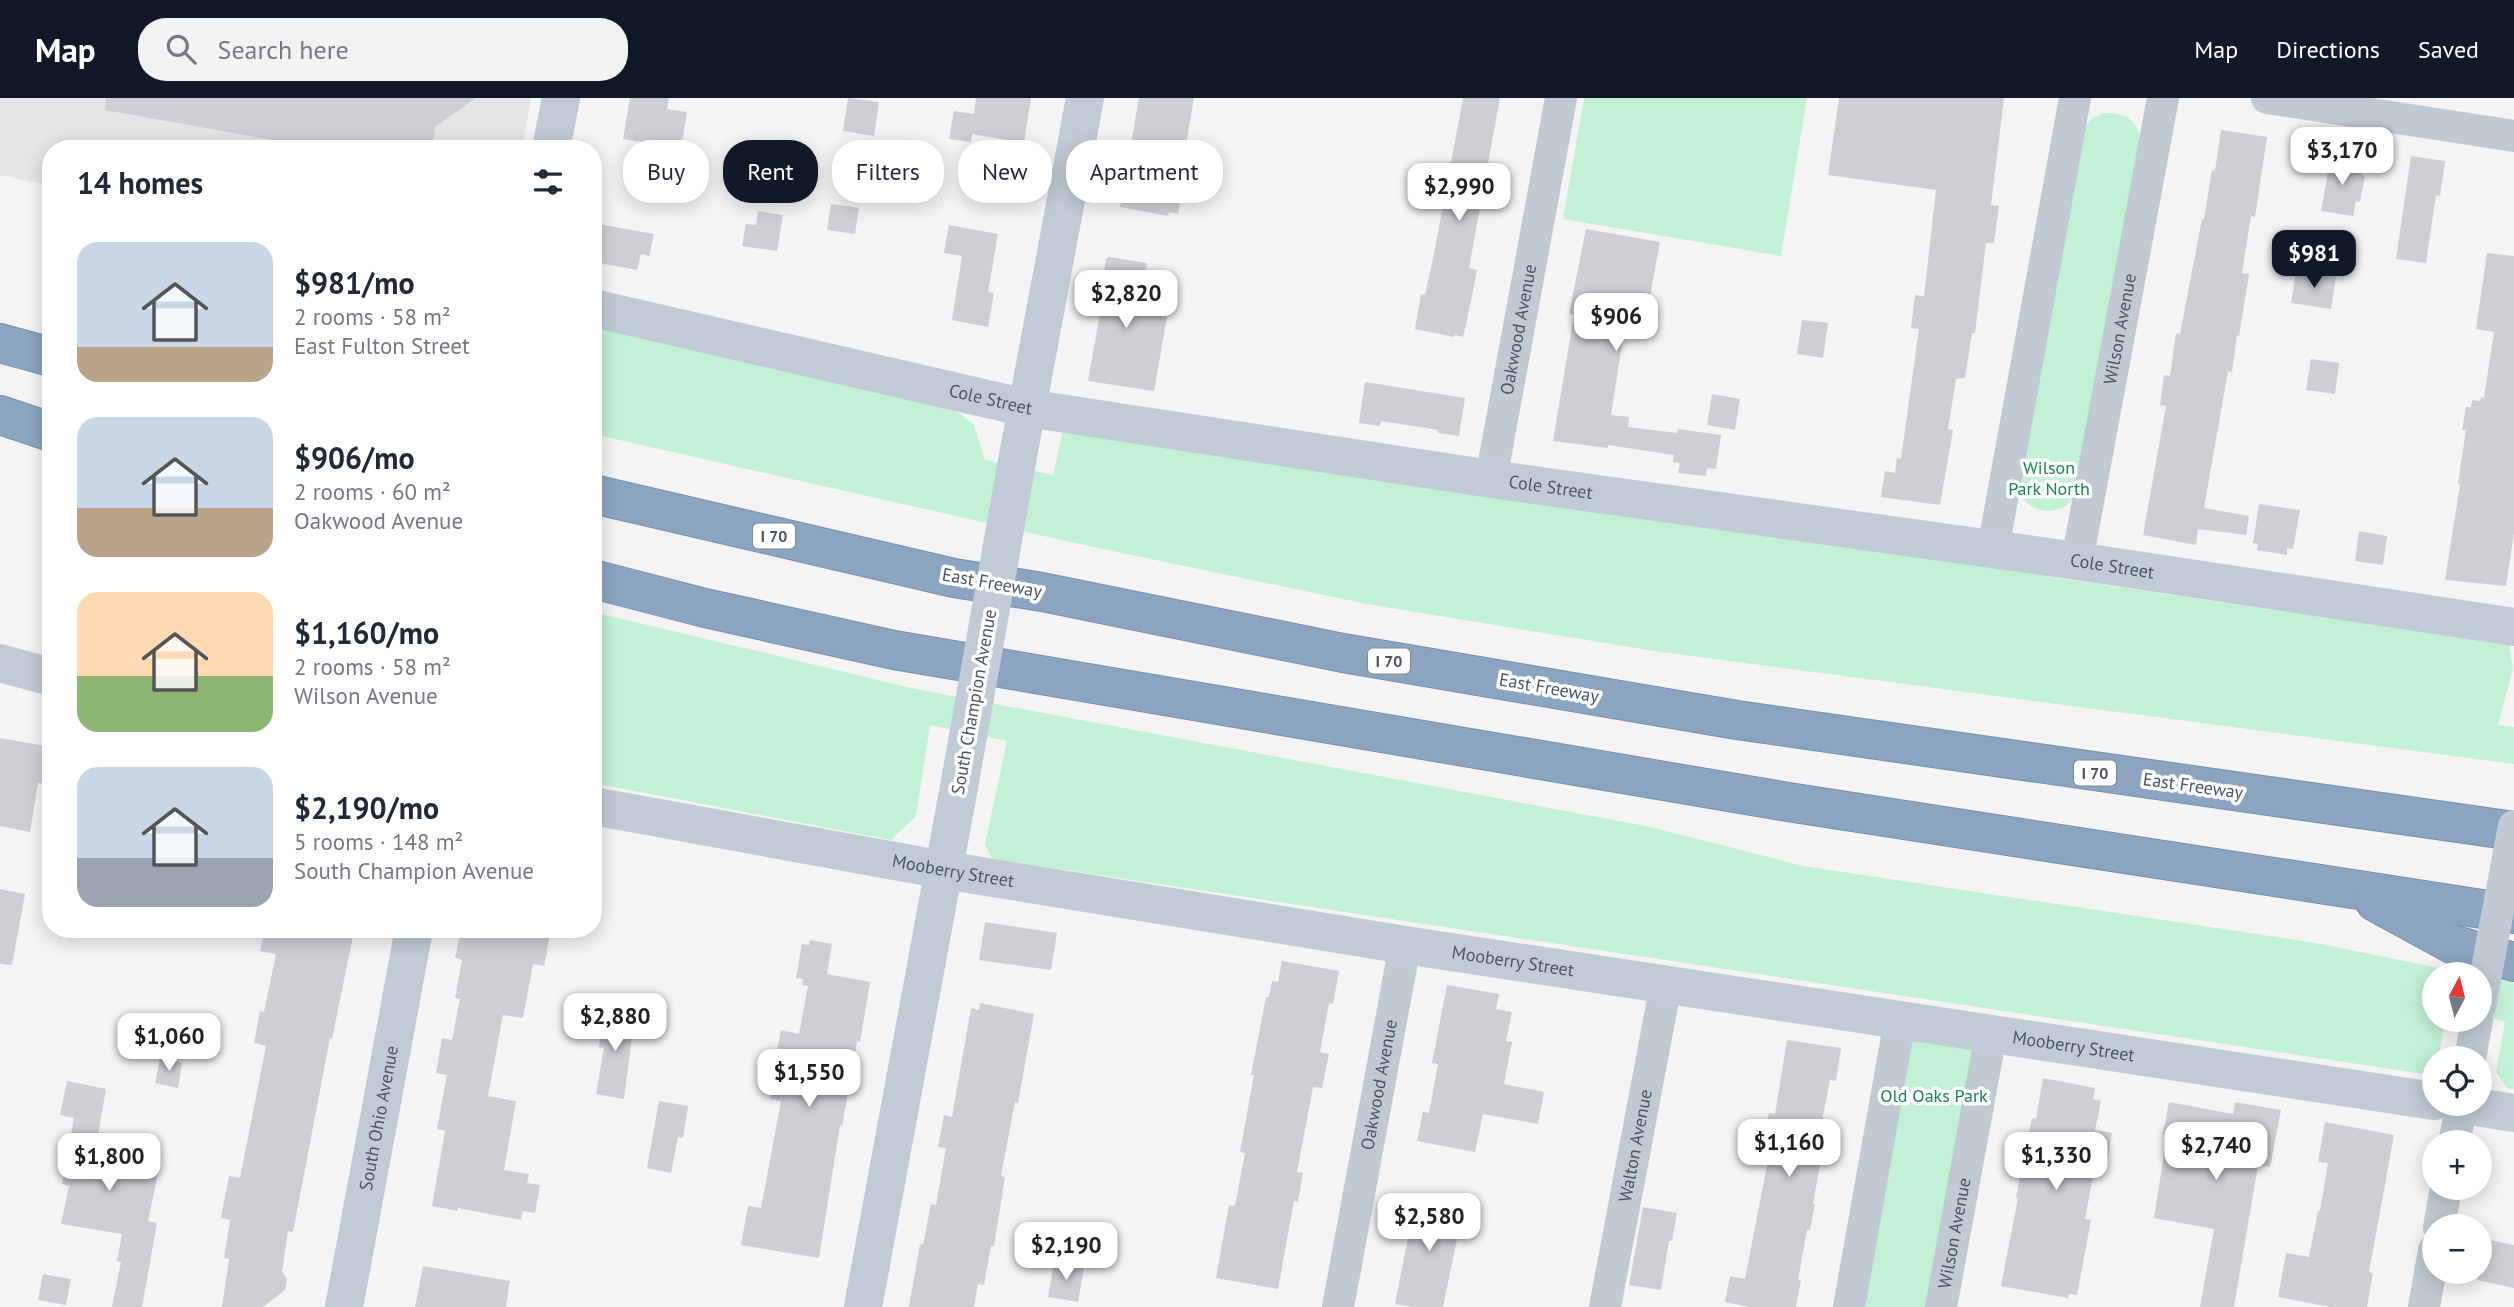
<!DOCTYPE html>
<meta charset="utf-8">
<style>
body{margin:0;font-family:"PT Sans",sans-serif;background:#f2f2f3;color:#1f2937;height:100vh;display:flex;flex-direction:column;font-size:26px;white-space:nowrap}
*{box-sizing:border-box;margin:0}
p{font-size:23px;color:#747a83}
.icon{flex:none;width:38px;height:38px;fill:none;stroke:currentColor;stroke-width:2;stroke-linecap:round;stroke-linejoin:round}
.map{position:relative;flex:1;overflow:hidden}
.details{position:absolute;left:42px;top:42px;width:560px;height:798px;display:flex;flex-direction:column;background:#fff;border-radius:28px;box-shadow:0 4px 18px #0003}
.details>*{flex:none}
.banner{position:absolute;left:623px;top:42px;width:665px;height:63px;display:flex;gap:14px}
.needle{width:46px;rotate:7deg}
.fabs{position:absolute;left:2422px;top:864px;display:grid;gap:14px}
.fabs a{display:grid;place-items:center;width:70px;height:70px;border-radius:50%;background:#fff;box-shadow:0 4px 18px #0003;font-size:35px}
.price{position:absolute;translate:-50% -60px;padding:0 16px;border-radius:14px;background:#fff;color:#222;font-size:23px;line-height:46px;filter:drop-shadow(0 2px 4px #0008)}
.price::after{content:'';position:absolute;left:50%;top:42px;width:21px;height:16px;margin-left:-10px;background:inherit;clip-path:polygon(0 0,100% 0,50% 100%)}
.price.on{background:#111827;color:#fff}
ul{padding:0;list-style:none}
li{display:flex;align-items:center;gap:21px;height:175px;padding:0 35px}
li span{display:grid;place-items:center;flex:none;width:196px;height:140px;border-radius:21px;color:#555}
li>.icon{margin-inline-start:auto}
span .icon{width:84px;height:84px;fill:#fffc;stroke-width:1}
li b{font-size:30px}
h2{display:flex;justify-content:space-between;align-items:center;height:84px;padding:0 35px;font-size:30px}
.tag{padding:0 24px;border-radius:28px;background:#fff;box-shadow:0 4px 18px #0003;font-size:24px;line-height:63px}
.tag.on{background:#111827;color:#fff}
header{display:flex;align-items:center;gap:42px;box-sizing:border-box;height:98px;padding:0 35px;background:#111827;color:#fff}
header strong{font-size:33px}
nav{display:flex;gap:38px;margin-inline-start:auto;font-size:24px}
.search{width:490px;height:63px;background:#f2f2f3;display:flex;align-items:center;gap:18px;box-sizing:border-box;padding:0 24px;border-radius:28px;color:#747a83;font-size:26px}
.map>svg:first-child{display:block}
</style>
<header>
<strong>Map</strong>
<div class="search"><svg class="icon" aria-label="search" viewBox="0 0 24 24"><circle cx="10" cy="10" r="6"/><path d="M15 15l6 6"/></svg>Search here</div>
<nav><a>Map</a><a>Directions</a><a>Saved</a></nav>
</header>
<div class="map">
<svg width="2514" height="1209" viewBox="0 0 2514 1209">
<rect width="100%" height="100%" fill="#f5f3f3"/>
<path fill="#e6e4e5" d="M 0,0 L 531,0 L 522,51 L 51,51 L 51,88 L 0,77 Z"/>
<g fill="#c3f1d5">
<path d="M 1584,0 L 1807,0 L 1781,158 L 1563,121 Z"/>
<path d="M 2102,15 C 2128,14 2136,22 2142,46 L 2079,394 C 2063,418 2036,420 2019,396 L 2082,32 L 2090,22 Z"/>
<path d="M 593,224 L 950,308 L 974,327 L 985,362 L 1053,377 L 1063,332 L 2509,547 L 2513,571 L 2498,627 L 2514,629 L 2514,666 L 1654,553 L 1372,507 L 1084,447 L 593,336 Z"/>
<path d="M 593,514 L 916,591 L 1651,729 L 1803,768 L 2316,845 L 2474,877 L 2434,877 L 2434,922 L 2446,922 L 2438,961 L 2434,961 L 2434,968 L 2424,976 L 992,761 L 985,746 L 1007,643 L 930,627 L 916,718 L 891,742 L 593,685 Z"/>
<path d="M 2480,878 L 2514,885 L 2514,991 L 2507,990 L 2496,974 L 2505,924 L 2480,916 Z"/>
<path d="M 1905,932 L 1984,945 L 1935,1209 L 1855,1209 Z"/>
</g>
<g fill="#cdcfd5">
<path d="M 106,0 L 476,0 L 435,29 L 432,51 L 271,51 L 273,42 L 105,12 Z"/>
<path d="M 630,0 L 669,0 L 667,11 L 687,14 L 681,50 L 623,41 Z"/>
<path d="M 848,0 L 879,4 L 874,38 L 843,33 Z"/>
<path d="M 976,0 L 1031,0 L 1024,45 L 972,36 L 971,44 L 949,41 L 954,13 L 974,16 Z"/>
<path d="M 1139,0 L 1194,0 L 1180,81 L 1184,81 L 1178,116 L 1169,114 L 1168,118 L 1120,109 Z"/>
<path d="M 1463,0 L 1500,0 L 1469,170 L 1477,172 L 1472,198 L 1463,239 L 1455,237 L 1454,239 L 1415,231 L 1421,196 L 1425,197 L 1433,161 Z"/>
<path d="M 1839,0 L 2004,0 L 1991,107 L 1999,108 L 1994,145 L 1986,145 L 1975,235 L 1972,235 L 1965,280 L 1956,281 L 1948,331 L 1953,332 L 1940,407 L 1881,399 L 1885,373 L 1895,375 L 1897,360 L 1901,361 L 1919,231 L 1911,230 L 1915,197 L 1924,198 L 1936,92 L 1828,77 Z"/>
<path d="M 2221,32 L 2267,39 L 2255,119 L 2251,118 L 2242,175 L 2249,176 L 2239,238 L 2237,237 L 2232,274 L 2228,273 L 2204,410 L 2249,418 L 2246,437 L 2198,431 L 2196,447 L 2143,437 L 2166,308 L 2160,307 L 2164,277 L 2170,278 L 2176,235 L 2180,236 L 2202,121 L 2204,121 L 2212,72 L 2215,73 Z"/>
<path d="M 2331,57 L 2353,61 L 2351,69 L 2362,71 L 2361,77 L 2365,78 L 2360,104 L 2356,103 L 2353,118 L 2321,113 Z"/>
<path d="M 2411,58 L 2445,63 L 2440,98 L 2436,97 L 2426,165 L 2396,161 Z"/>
<path d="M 831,106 L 859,110 L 855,136 L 827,132 Z"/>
<path d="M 758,113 L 783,117 L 777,153 L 742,148 L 746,126 L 756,127 Z"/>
<path d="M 593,125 L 654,136 L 649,158 L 641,156 L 637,172 L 593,164 L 597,146 L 593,145 Z"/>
<path d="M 949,127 L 998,136 L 988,194 L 994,195 L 988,229 L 952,222 L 962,158 L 944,155 Z"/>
<path d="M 1586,131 L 1660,144 L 1649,204 L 1658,205 L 1653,232 L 1625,227 L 1611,317 L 1629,319 L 1628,329 L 1677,335 L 1678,331 L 1721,337 L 1716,371 L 1707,370 L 1706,378 L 1678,375 L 1680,365 L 1673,364 L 1674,357 L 1608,347 L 1608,350 L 1553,343 L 1574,217 L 1569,216 Z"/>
<path d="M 2487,155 L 2514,158 L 2514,435 L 2506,488 L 2445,482 L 2460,387 L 2458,386 L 2466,332 L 2462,332 L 2466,309 L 2471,309 L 2472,302 L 2480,303 L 2481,299 L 2484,300 L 2494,234 L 2476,231 Z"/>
<path d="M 1109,159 L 1147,165 L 1140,215 L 1167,219 L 1154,293 L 1088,283 L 1104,193 L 1101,193 L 1106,161 Z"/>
<path d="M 2296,173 L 2336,179 L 2331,211 L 2291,205 Z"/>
<path d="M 1802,222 L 1828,225 L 1823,260 L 1797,256 Z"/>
<path d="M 2311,261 L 2339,265 L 2335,296 L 2306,292 Z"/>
<path d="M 1365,284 L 1465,300 L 1459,338 L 1438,335 L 1438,332 L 1381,323 L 1380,328 L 1359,325 Z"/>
<path d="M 1712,296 L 1740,301 L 1735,332 L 1707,327 Z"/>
<path d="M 2259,406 L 2300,412 L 2293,451 L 2287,450 L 2287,457 L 2257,452 L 2258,446 L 2253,445 Z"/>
<path d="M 2359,433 L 2387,438 L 2383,467 L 2355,463 Z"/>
<path d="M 0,640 L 51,649 L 51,687 L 38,685 L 30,734 L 0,728 Z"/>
<path d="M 0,791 L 25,796 L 12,867 L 0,866 Z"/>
<path d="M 985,824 L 1057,835 L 1051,872 L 979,862 Z"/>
<path d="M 265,831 L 351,831 L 350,838 L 353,838 L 332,941 L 330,940 L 293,1134 L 288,1133 L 282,1173 L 287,1181 L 285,1192 L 263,1209 L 222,1209 L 229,1161 L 224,1160 L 230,1122 L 221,1120 L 229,1078 L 240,1080 L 266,948 L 254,945 L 260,913 L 264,914 L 276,856 L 260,853 Z"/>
<path d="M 461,831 L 551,831 L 544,868 L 533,866 L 523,920 L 503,917 L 488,998 L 516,1003 L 504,1072 L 529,1076 L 527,1085 L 540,1087 L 535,1115 L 523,1113 L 521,1122 L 458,1110 L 458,1113 L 432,1108 L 445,1033 L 437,1031 L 447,977 L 436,975 L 442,940 L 452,942 L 460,901 L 455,900 L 462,862 L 455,860 Z"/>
<path d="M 810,842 L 832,846 L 827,876 L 870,884 L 860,944 L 857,943 L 842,1028 L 840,1027 L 819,1160 L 741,1147 L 748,1108 L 761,1110 L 781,1003 L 770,1001 L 777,967 L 774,967 L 781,932 L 799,936 L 808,888 L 802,887 L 803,881 L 796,880 L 802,846 L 809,847 Z"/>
<path d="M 1282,863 L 1339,873 L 1333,906 L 1329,905 L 1320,954 L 1329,956 L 1322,990 L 1313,989 L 1297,1074 L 1303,1075 L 1298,1104 L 1294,1103 L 1278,1191 L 1216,1180 L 1229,1107 L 1235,1108 L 1245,1055 L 1240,1054 L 1254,977 L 1251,977 L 1266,899 L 1269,899 L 1272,883 L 1278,884 Z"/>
<path d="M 1447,887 L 1499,896 L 1496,911 L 1512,914 L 1506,943 L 1512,944 L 1504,986 L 1544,994 L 1538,1026 L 1483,1016 L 1475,1054 L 1417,1043 L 1423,1014 L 1429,1015 L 1438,966 L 1432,965 Z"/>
<path d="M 980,905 L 1034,916 L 1018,1005 L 1015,1004 L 1001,1078 L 1005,1079 L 994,1148 L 991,1148 L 984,1187 L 978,1186 L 974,1209 L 909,1209 L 920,1146 L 923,1147 L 931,1106 L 936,1107 L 946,1050 L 938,1049 L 944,1017 L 952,1019 L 971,910 L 979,912 Z"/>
<path d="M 605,911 L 635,916 L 624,1001 L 596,996 L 604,950 L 599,949 Z"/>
<path d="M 1787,942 L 1841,950 L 1836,983 L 1830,982 L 1821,1027 L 1827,1028 L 1813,1106 L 1815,1106 L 1810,1132 L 1807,1132 L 1798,1182 L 1801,1182 L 1796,1209 L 1750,1209 L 1725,1204 L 1730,1178 L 1745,1181 L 1770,1052 L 1762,1050 L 1769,1015 L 1775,1016 Z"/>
<path d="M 160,961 L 182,965 L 178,990 L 155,985 Z"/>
<path d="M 2043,980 L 2095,990 L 2093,1001 L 2101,1003 L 2095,1032 L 2112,1035 L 2105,1075 L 2094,1073 L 2085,1121 L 2091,1122 L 2077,1197 L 2069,1196 L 2068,1200 L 2001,1188 L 2018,1100 L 2016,1100 L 2022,1067 L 2032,1020 L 2036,1021 Z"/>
<path d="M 67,983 L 106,991 L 95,1054 L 160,1066 L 148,1123 L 157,1125 L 142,1209 L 112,1209 L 121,1164 L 117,1163 L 122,1136 L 61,1126 L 69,1088 L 62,1086 L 74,1020 L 60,1017 Z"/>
<path d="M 659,1003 L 688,1008 L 683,1040 L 678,1039 L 671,1075 L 647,1070 Z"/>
<path d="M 2169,1004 L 2233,1016 L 2235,1004 L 2281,1012 L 2270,1069 L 2258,1067 L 2234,1209 L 2200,1209 L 2214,1131 L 2154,1120 L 2167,1037 L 2163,1036 Z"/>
<path d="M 2325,1024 L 2394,1037 L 2369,1174 L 2373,1175 L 2367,1209 L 2331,1209 L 2278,1199 L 2286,1155 L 2309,1159 L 2318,1113 L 2320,1113 L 2328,1065 L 2318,1064 Z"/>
<path d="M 1416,1098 L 1464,1107 L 1443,1209 L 1413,1209 L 1395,1206 Z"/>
<path d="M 1643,1109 L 1677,1115 L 1672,1143 L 1669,1143 L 1661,1192 L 1629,1187 Z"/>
<path d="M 2485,1141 L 2514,1147 L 2514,1190 L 2477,1182 Z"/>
<path d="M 1054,1165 L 1084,1170 L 1078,1204 L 1048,1199 Z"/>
<path d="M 423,1168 L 510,1183 L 506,1209 L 415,1209 Z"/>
<path d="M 43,1176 L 71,1181 L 66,1207 L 38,1202 Z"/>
</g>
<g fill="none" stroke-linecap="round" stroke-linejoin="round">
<defs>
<g id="highway">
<path d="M 0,245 L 51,259"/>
<path d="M 0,317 L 51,334"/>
<path d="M 593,396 L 954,480 L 1042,494 L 1343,555 L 1737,622 L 2514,733"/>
<path d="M 593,481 L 705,510 L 894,552 L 1788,704 L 2514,816"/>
<path d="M 2375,804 L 2452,846 L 2514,864"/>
</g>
</defs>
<use href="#highway" stroke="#7690ad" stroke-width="40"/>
<g stroke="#c1cad2" stroke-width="32">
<path d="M 2267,0 L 2514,38"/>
<path id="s1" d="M 1491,381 L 1561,0"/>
<path d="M 1993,451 L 2075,0"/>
<path id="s2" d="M 2077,463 L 2163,0"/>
<path d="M 2470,961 L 2477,922"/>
<path d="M 2454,1045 L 2462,1006"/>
<path d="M 2439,1129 L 2446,1090"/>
<path id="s3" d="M 1338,1209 L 1405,847"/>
<path id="s4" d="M 1605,1209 L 1666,886"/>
<path d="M 1849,1209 L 1900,922"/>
<path id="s5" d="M 1941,1209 L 1991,936"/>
<path d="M 2424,1209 L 2434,1152"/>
</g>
<g stroke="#c1cbd6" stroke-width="38">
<path d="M 551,51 L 561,0"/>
<path id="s6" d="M 593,210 L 1027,310 L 1491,381 L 2077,463 L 2514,529"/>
<path d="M 1018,358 L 1085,0"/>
<path d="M 0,565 L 51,579"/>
<path id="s7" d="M 593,708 L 944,772 L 1405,847 L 2434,1003"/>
<path d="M 2457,1006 L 2514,1015"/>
<path id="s8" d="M 344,1209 L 414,831"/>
<path d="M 863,1209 L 959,689"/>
</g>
<use href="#highway" stroke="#8ba5c1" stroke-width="38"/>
<path stroke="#c1cad2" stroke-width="32" d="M 2480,908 L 2514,728"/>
<path stroke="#c1cbd6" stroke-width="38" d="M 959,689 L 1018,358"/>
</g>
<g text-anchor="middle" stroke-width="7" stroke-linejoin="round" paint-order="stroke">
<g fill="#fff" stroke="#808990" stroke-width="2">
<rect x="753" y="425.5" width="42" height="25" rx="5"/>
<rect x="1368" y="550.5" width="42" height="25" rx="5"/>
<rect x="2074" y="662.5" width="42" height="25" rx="5"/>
</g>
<g font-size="16" font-weight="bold" fill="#4a5661">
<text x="774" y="444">I 70</text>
<text x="1389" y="569">I 70</text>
<text x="2095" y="681">I 70</text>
</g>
<g font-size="18" fill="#4a5661" stroke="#fff">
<text dy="6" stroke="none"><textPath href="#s2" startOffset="236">Wilson Avenue</textPath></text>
<text dy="6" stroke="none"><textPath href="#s1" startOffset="152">Oakwood Avenue</textPath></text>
<text dy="6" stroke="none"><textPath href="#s6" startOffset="408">Cole Street</textPath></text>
<text dy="6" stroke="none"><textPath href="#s6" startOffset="975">Cole Street</textPath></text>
<text dy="6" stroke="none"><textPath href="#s6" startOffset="1542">Cole Street</textPath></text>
<text transform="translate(992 485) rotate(10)" y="6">East Freeway</text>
<text transform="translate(1549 590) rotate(10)" y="6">East Freeway</text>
<text transform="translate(974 604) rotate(-80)" y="6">South Champion Avenue</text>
<text transform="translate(2193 688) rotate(8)" y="6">East Freeway</text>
<text dy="6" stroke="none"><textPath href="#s7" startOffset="366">Mooberry Street</textPath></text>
<text dy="6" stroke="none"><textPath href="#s7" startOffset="933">Mooberry Street</textPath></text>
<text dy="6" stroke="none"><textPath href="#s7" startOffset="1500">Mooberry Street</textPath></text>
<text dy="6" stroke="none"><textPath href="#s3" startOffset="226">Oakwood Avenue</textPath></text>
<text dy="6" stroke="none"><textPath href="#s8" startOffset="192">South Ohio Avenue</textPath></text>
<text dy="6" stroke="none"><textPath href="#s4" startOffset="164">Walton Avenue</textPath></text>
<text dy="6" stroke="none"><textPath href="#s5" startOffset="75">Wilson Avenue</textPath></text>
</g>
<g font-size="18" fill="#17864f" stroke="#fff">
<text x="2049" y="376">Wilson<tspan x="2049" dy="21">Park North</tspan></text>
<text x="1934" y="1004">Old Oaks Park</text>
</g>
</g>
</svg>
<div class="fabs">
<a><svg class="needle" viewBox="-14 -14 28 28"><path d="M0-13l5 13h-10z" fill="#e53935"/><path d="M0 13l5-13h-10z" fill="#747a83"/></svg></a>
<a><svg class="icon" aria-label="locate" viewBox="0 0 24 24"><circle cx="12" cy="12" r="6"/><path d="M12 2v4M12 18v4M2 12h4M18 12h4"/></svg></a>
<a>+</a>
<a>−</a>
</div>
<b class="price" style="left:2342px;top:89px">$3,170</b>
<b class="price" style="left:1459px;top:125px">$2,990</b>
<b class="price on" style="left:2314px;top:192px">$981</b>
<b class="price" style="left:1126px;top:232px">$2,820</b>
<b class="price" style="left:1616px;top:255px">$906</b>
<b class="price" style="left:615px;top:955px">$2,880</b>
<b class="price" style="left:169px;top:975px">$1,060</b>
<b class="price" style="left:809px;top:1011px">$1,550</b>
<b class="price" style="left:1789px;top:1081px">$1,160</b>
<b class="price" style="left:2216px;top:1084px">$2,740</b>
<b class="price" style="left:2056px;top:1094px">$1,330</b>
<b class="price" style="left:109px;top:1095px">$1,800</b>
<b class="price" style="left:1429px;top:1155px">$2,580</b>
<b class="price" style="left:1066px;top:1184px">$2,190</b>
<div class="banner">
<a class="tag">Buy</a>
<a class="tag on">Rent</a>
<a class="tag">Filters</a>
<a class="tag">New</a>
<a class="tag">Apartment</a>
</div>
<section class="details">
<h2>14 homes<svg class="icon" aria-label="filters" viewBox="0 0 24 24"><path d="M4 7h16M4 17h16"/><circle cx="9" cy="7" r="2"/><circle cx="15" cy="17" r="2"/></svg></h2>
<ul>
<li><span style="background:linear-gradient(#c9d6e8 75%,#b9a48a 0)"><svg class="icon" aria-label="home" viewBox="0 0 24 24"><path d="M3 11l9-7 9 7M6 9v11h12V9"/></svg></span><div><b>$981/mo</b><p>2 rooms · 58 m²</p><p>East Fulton Street</p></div></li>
<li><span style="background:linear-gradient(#c9d6e8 65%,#b9a48a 0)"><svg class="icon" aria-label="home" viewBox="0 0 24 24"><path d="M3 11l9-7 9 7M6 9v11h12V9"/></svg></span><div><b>$906/mo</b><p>2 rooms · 60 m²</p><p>Oakwood Avenue</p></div></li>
<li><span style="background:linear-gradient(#ffd9b3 60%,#8fb573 0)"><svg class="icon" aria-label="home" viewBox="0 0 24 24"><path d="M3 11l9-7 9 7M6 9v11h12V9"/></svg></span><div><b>$1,160/mo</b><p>2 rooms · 58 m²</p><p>Wilson Avenue</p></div></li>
<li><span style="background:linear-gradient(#c9d6e8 65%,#9aa5b1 0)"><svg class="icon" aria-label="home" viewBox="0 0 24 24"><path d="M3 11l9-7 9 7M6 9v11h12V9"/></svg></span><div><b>$2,190/mo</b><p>5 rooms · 148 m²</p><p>South Champion Avenue</p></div></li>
</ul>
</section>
</div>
